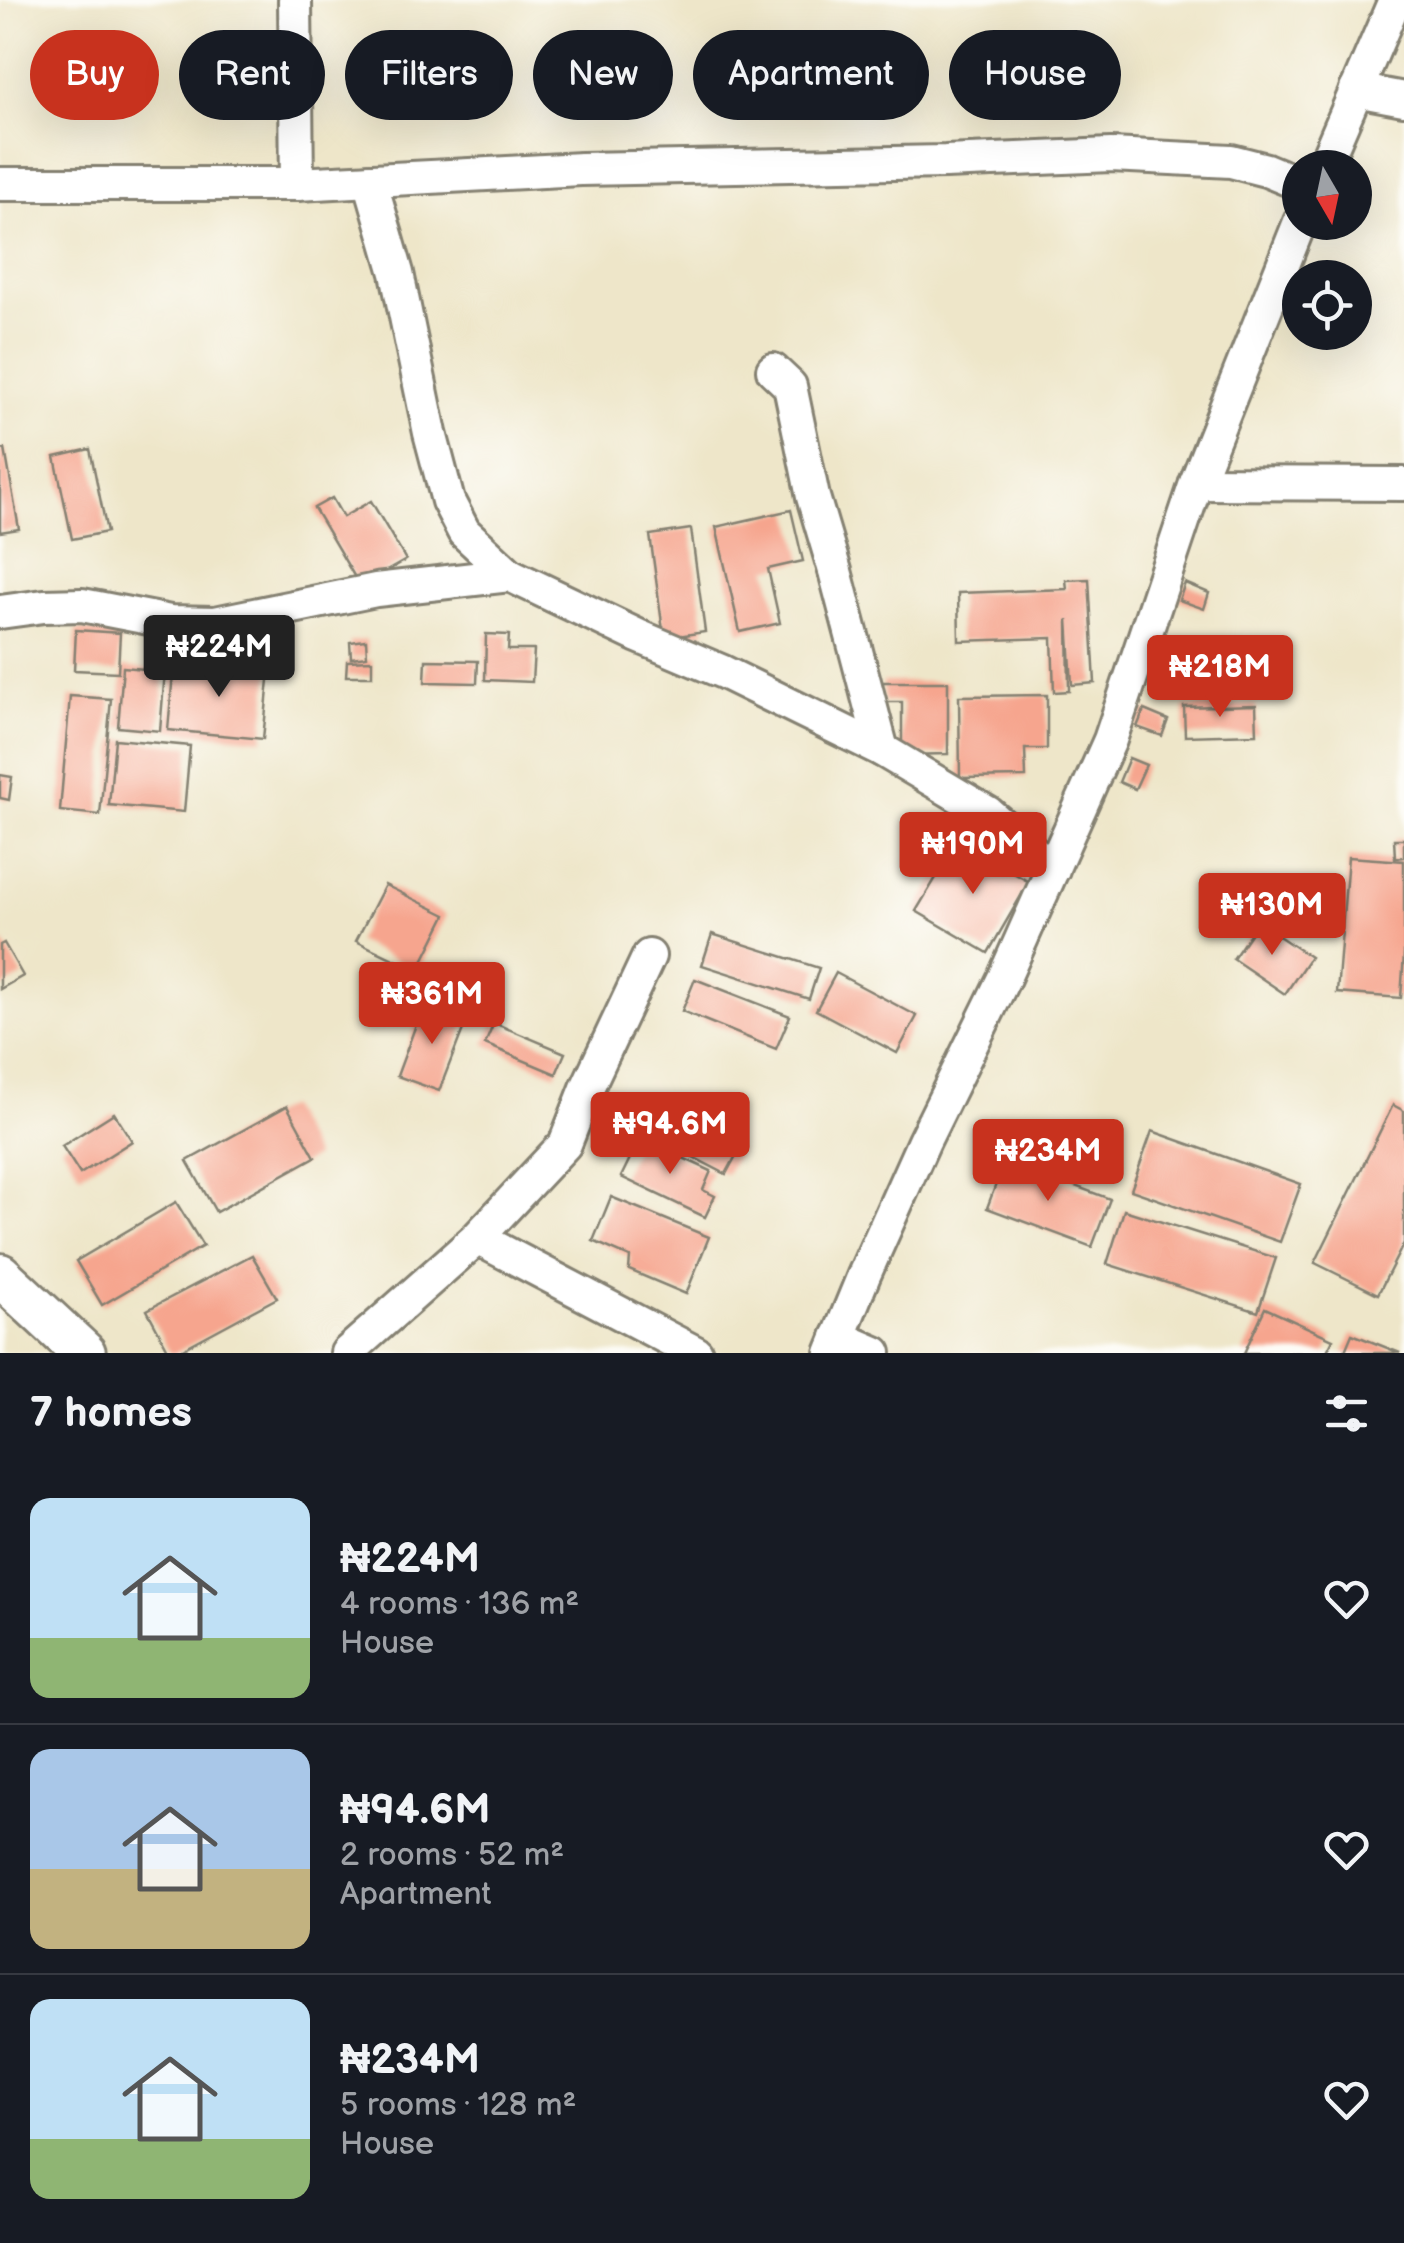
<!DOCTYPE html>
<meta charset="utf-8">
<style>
body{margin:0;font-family:"Balsamiq Sans",sans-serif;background:#20242c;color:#f1f3f6;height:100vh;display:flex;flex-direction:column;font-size:38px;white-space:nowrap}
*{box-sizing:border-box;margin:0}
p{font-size:32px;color:#9ea1a6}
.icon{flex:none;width:55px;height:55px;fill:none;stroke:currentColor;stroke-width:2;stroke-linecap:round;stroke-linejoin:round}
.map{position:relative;height:1353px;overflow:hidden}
.details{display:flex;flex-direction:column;background:#171b24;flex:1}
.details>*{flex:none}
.banner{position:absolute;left:30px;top:30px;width:1345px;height:90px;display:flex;gap:20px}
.needle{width:65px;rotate:171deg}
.controls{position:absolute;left:1282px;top:150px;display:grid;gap:20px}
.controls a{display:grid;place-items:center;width:90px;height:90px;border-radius:50%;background:#171b24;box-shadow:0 10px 40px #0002;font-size:50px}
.price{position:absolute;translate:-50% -85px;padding:0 22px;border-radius:10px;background:#c8321e;color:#fff;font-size:32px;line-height:65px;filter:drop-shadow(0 2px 5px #0008)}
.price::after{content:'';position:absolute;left:50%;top:60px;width:30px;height:22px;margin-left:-15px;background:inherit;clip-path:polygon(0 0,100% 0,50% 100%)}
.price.active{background:#222;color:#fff}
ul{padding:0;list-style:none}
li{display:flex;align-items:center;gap:30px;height:250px;padding:0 30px}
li+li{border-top:2px solid #363941}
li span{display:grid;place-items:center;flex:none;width:280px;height:200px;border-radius:20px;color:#555}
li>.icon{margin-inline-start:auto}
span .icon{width:120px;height:120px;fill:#fffc;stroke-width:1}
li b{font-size:42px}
h2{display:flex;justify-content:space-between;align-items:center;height:120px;padding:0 30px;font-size:42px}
.pill{padding:0 35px;border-radius:45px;background:#171b24;box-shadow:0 10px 40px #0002;font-size:35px;line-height:90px}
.pill.active{background:#c8321e;color:#fff}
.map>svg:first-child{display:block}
</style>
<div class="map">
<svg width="1404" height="1353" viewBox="0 0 1404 1353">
<rect width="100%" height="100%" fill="#fdfcf7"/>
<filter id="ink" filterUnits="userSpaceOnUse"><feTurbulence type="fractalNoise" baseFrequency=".01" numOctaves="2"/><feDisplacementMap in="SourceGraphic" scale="20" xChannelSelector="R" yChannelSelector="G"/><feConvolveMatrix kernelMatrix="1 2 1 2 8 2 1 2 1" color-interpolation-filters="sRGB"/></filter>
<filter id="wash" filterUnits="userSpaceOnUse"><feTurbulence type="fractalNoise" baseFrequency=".0048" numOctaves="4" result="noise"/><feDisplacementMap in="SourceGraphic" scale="40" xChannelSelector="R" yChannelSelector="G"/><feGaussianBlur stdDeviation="2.25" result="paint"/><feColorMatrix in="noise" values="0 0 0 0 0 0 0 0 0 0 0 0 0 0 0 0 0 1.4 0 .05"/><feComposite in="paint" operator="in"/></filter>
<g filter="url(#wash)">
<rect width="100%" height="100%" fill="#eee6c9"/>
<g id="blocks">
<g fill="#f6a58e">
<path d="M 5,449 L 19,529 L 0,532 L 0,450 Z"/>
<path d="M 90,449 L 107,532 L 72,539 L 55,457 Z"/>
<path d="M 332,498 L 343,517 L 371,501 L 406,560 L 360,586 L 314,508 Z"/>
<path d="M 791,510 L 803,561 L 768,569 L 780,623 L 740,632 L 716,527 Z"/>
<path d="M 691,529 L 705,632 L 664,638 L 650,535 Z"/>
<path d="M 1089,579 L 1095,683 L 1072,685 L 1068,619 L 1069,691 L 1054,692 L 1052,638 L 959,641 L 958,593 L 1067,589 L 1066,580 Z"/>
<path d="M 1185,583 L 1209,593 L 1204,609 L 1179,600 Z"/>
<path d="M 76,630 L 120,633 L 118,672 L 74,670 Z"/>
<path d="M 486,634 L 509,635 L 508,650 L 534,650 L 532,682 L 485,680 Z"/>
<path d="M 366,640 L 367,656 L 351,658 L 350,642 Z"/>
<path d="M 372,660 L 372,676 L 346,676 L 347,661 Z"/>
<path d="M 426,660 L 478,661 L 477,683 L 425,682 Z"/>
<path d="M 174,662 L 270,670 L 263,739 L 168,730 Z"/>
<path d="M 123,667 L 165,671 L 160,731 L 118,727 Z"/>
<path d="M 883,682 L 948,682 L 948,754 L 902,755 L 902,702 L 884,702 Z"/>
<path d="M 1047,695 L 1047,749 L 1025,749 L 1026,777 L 960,778 L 959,696 Z"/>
<path d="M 70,696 L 111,699 L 100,815 L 60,811 Z"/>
<path d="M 1256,705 L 1257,734 L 1185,736 L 1184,707 Z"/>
<path d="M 1144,710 L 1168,720 L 1162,736 L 1137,727 Z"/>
<path d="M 115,739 L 190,746 L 184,812 L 109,805 Z"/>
<path d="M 1129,758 L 1146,765 L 1135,789 L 1119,782 Z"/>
<path d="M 0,775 L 12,777 L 9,800 L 0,798 Z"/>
<path d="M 1394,839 L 1404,839 L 1404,857 L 1395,858 Z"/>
<path d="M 958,841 L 1029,882 L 988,953 L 916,911 Z"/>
<path d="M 1348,857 L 1404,861 L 1404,954 L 1401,998 L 1337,993 Z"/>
<path d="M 385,885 L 446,915 L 418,971 L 356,941 Z"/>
<path d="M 1258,922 L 1310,957 L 1285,994 L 1233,959 Z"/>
<path d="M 712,934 L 819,968 L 809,999 L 702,965 Z"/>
<path d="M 4,943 L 23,976 L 0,989 L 0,945 Z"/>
<path d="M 836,973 L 917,1016 L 897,1053 L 816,1010 Z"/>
<path d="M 695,979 L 790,1016 L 776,1049 L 682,1011 Z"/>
<path d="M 424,1003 L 467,1019 L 439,1091 L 397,1076 Z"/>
<path d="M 494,1023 L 565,1053 L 556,1074 L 485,1044 Z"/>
<path d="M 646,1102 L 739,1150 L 726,1174 L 633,1126 Z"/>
<path d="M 1393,1105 L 1404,1111 L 1404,1243 L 1378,1294 L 1315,1263 Z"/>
<path d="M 287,1106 L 315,1157 L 216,1212 L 187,1161 Z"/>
<path d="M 114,1113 L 132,1141 L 80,1174 L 62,1146 Z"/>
<path d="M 1152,1131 L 1301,1184 L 1280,1242 L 1131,1190 Z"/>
<path d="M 640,1138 L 711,1171 L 703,1190 L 715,1196 L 705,1217 L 621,1177 Z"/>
<path d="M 1005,1160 L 1110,1199 L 1092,1247 L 987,1208 Z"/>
<path d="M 611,1197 L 709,1237 L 686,1294 L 629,1270 L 630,1257 L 593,1241 Z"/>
<path d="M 176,1202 L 203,1246 L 102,1305 L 76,1261 Z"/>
<path d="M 1124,1210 L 1276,1258 L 1258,1312 L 1107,1264 Z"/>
<path d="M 252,1255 L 277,1298 L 175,1353 L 170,1353 L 147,1310 Z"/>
<path d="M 1265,1308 L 1333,1339 L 1326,1353 L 1244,1353 Z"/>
<path d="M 1352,1334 L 1400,1353 L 1344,1353 Z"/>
</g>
</g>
</g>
<g filter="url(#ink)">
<use href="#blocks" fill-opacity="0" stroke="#858172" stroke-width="2.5"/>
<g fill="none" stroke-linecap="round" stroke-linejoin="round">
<defs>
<g id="minor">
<path d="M 295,0 L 297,184"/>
<path d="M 1356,90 L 1404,99"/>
<path d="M 1323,168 L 1395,0"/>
<path d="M 370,180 L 397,273 L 430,433 L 448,501 L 464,532 L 510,575"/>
<path d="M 0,184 L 297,184 L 581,169 L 945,162 L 1111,155 L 1231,161 L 1266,170 L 1300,184"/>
<path d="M 773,370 L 790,386 L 813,497 L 835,571 L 882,750"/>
<path d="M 1196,483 L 1404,484"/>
<path d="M 0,612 L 44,606 L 82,605 L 170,622 L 215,623 L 376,590 L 510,575 L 638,636 L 723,672 L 882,750 L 988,813 L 1053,869"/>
<path d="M 477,1238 L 696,1353"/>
<path d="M 838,1337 L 875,1353"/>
<path d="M 347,1353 L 477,1238 L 565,1144 L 587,1088 L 649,956"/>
<path d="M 832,1353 L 864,1275 L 924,1141 L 1004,978 L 1110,740 L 1196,483 L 1300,222"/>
</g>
<path id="tertiary" d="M 0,1275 L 84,1353"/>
</defs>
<use href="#minor" stroke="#858172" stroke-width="38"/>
<use href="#tertiary" stroke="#858172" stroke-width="48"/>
<use href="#minor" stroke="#fff" stroke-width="32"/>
<use href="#tertiary" stroke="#fff" stroke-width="42"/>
</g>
</g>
</svg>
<div class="controls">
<a><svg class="needle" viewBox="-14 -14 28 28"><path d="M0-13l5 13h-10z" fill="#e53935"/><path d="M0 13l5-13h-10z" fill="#9ea1a6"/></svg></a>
<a><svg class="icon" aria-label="locate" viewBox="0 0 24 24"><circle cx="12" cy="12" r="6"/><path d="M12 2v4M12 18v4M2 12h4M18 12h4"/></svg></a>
</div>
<b class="price active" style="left:219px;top:700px">₦224M</b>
<b class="price" style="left:1220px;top:720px">₦218M</b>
<b class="price" style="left:973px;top:897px">₦190M</b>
<b class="price" style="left:1272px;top:958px">₦130M</b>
<b class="price" style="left:432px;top:1047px">₦361M</b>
<b class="price" style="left:670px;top:1177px">₦94.6M</b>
<b class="price" style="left:1048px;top:1204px">₦234M</b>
<div class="banner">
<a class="pill active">Buy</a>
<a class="pill">Rent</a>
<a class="pill">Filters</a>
<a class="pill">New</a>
<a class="pill">Apartment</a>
<a class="pill">House</a>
</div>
</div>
<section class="details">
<h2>7 homes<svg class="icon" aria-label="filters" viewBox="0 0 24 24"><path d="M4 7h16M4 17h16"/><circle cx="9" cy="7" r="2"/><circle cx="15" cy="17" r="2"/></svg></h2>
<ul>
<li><span style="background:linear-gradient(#bfe0f5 70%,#8fb573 0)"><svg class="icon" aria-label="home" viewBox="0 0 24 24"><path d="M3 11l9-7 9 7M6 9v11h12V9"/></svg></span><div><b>₦224M</b><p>4 rooms · 136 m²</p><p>House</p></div><svg class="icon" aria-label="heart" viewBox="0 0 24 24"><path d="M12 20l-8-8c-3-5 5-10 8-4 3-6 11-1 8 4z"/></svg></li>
<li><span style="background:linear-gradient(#a9c7e8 60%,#c2b280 0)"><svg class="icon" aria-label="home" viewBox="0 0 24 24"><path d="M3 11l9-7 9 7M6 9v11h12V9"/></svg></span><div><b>₦94.6M</b><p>2 rooms · 52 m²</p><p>Apartment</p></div><svg class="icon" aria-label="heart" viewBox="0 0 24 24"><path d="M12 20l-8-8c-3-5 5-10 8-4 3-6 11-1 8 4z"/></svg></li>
<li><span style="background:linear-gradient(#bfe0f5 70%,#8fb573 0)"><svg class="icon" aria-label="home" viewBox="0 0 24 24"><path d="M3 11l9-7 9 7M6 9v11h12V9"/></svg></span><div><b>₦234M</b><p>5 rooms · 128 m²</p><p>House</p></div><svg class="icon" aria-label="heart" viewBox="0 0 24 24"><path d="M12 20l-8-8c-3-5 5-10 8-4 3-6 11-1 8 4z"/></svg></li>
</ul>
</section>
